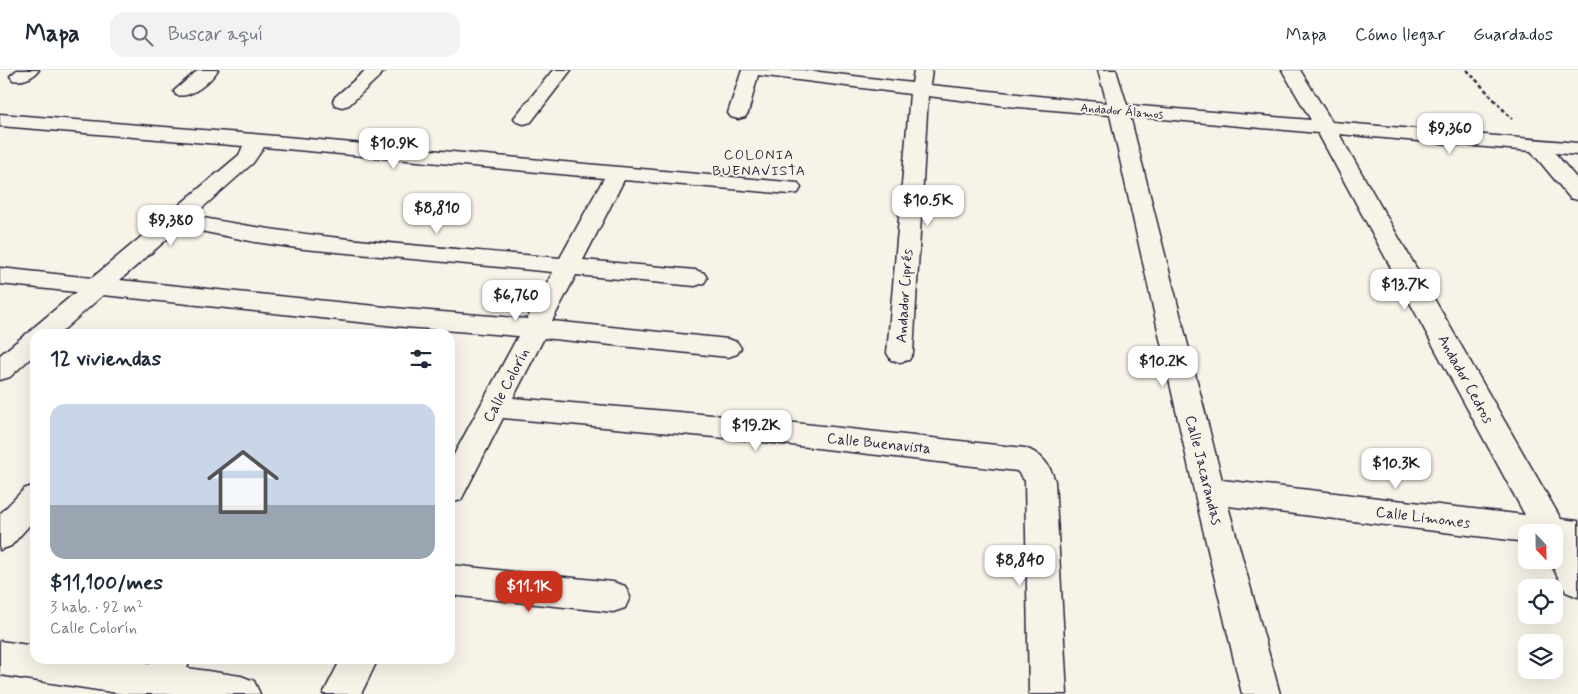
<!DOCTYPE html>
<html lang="es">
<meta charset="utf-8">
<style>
body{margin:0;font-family:Mynerve,sans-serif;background:#f2f2f3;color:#1f2937;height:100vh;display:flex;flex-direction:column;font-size:19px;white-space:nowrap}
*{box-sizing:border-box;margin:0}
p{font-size:16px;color:#747a83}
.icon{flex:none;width:28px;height:28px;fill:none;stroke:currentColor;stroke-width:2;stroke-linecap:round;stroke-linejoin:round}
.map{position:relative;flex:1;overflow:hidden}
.panel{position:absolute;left:30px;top:259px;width:425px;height:335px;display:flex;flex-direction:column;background:#fff;border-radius:15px;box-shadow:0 5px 20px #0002}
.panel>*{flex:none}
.needle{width:32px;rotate:158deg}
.controls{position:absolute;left:1518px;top:454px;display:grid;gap:10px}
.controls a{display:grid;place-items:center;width:45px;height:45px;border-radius:10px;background:#fff;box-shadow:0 5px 20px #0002;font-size:25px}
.price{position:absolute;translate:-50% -42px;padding:0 11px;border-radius:10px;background:#fff;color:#222;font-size:16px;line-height:32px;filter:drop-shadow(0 1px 2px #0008)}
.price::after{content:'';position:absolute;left:50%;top:30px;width:15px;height:11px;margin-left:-8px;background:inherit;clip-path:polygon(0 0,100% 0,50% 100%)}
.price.on{background:#c8321e;color:#fff}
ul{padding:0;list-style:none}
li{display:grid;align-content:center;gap:10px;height:265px;padding:0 20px}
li+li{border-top:1px solid #e0e1e3}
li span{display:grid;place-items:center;height:155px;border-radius:15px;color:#555}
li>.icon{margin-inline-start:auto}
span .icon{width:90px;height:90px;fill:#fffc;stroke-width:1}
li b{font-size:21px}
h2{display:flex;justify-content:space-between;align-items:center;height:60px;padding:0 20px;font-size:21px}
header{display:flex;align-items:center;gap:30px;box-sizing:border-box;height:70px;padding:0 25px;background:#fff;border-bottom:1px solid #e0e1e3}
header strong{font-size:24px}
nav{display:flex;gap:28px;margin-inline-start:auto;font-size:18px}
.search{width:350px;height:45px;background:#f2f2f3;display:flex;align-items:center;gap:12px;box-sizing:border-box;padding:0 18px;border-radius:15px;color:#747a83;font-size:19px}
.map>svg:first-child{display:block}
</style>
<header>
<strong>Mapa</strong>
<div class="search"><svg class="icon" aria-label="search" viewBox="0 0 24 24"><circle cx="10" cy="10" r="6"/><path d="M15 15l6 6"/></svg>Buscar aquí</div>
<nav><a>Mapa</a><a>Cómo llegar</a><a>Guardados</a></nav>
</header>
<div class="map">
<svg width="1578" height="624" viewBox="0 0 1578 624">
<rect width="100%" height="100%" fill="#f7f3e8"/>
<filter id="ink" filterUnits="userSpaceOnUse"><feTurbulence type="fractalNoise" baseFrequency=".02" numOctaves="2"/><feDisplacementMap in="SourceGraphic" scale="10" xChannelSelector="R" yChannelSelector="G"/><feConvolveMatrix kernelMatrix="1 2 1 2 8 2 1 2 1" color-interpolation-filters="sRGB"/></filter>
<g filter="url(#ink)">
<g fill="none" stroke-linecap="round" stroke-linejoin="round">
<defs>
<g id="minor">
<path d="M 17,0 L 39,0 C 33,8 22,12 13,10 L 10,6 Z"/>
<path d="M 198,0 L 218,0 C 210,12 191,29 176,25 L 174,21 Z"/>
<path d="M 366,0 L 386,0 L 349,35 L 342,37 L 335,35 L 333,31 L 335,27 Z"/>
<path d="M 553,0 L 571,0 L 531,52 L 524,54 L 517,52 L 514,48 Z"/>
<path d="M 742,0 L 803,0 L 912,13 L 914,0 L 932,0 L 930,15 L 1107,33 L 1098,0 L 1116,0 L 1127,35 L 1311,50 L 1282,0 L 1300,0 L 1332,52 L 1578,73 L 1578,85 L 1555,83 L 1578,110 L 1578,130 L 1570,128 L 1531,81 L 1339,64 L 1561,449 L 1578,451 L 1578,527 L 1566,522 L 1549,490 L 1554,490 L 1554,462 L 1526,462 L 1526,472 L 1228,436 L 1280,624 L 1242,624 L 1194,421 L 1110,45 L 1007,36 L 928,26 L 913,283 L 909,290 L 900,292 L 891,290 L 887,283 L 910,24 L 758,5 L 748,43 L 745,47 L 738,49 L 731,47 L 728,43 ZM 1130,46 L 1318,63 L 1525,445 L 1222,410 Z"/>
<path d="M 0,44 L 253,64 L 798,113 L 801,118 L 798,123 L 790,124 L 624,110 L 583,190 L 695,200 L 704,203 L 707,208 L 704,213 L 695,216 L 576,205 L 552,251 L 728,269 L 737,272 L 741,278 L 737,284 L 728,287 L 544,268 L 513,328 L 748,348 L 1025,378 C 1042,384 1050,395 1055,411 L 1067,624 L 1029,624 L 1025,411 L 1017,401 L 748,370 L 503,348 L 461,430 L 450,433 L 450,392 L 518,266 L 405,257 L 103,225 L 59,264 L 35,264 L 35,284 L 10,307 L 0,310 L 0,285 L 26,264 L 30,262 L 33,258 L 76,222 L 0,214 L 0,198 L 92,208 L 239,85 L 243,76 L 0,56 ZM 264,77 L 604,108 L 560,188 C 438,177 314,170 193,146 L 253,93 ZM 181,157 L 255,172 L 304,179 L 553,202 L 527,249 L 405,239 L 120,210 Z"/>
<path d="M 35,415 L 35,449 L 11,476 L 0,480 L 0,444 L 24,419 Z"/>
<path d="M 450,495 L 613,512 L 625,516 L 630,527 L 625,538 L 613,542 L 450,525 Z"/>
<path d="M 0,571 L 35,576 L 35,589 L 122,589 L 150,593 L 153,589 L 191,589 L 187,598 L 241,606 L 254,611 L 260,624 L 124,624 L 0,605 Z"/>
<path d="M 341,589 L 378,589 L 361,624 L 323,624 Z"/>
</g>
</defs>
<use href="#minor" stroke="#22223b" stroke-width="3"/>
<path stroke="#22223b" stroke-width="2.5" stroke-dasharray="4 2.5" stroke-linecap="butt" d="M 1467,0 L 1512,49"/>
<use href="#minor" fill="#f7f3e8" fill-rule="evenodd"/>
</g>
</g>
<g text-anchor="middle" stroke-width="4" stroke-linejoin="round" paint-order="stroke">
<g font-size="12" fill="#22223b" stroke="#f7f3e8">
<text transform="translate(1122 41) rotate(5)" y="4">Andador Álamos</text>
</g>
<g font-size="14" letter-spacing="1" fill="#22223b" stroke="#f7f3e8">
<text x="759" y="89">COLONIA<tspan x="759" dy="16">BUENAVISTA</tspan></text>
</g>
<g font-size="15" fill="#22223b" stroke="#f7f3e8">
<text transform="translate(904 226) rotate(-86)" y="5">Andador Ciprés</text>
<text transform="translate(1466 309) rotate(61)" y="5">Andador Cedros</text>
<text transform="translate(506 315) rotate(-62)" y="5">Calle Colorín</text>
<text transform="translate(879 373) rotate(6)" y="5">Calle Buenavista</text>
<text transform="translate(1204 400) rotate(76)" y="5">Calle Jacarandas</text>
<text transform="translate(1423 447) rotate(7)" y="5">Calle Limones</text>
</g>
</g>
</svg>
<div class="controls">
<a><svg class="needle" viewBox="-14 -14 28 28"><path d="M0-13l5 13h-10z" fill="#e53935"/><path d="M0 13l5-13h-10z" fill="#747a83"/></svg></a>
<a><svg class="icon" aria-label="locate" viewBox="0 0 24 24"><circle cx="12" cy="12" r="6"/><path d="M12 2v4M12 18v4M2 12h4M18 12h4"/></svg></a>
<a><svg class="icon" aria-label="layers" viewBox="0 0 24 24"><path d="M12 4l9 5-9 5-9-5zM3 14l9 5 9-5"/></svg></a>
</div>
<b class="price" style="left:1450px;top:85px">$9,360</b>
<b class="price" style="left:394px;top:100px">$10.9K</b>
<b class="price" style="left:928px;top:157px">$10.5K</b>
<b class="price" style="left:437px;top:165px">$8,810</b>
<b class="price" style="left:171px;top:177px">$9,380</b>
<b class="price" style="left:1405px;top:241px">$13.7K</b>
<b class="price" style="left:516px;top:252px">$6,760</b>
<b class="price" style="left:1163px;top:318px">$10.2K</b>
<b class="price" style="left:756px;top:382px">$19.2K</b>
<b class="price" style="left:1396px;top:420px">$10.3K</b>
<b class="price" style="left:1020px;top:517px">$8,840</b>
<b class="price on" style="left:529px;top:543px">$11.1K</b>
<section class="panel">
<h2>12 viviendas<svg class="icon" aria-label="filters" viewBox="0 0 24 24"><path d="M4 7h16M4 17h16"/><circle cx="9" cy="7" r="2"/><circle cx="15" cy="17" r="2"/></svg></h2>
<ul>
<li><span style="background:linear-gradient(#c9d6e8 65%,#9aa5b1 0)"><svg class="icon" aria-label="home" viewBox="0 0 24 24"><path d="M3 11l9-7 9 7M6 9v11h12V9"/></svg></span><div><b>$11,100/mes</b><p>3 hab. · 92 m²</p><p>Calle Colorín</p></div></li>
</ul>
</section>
</div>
